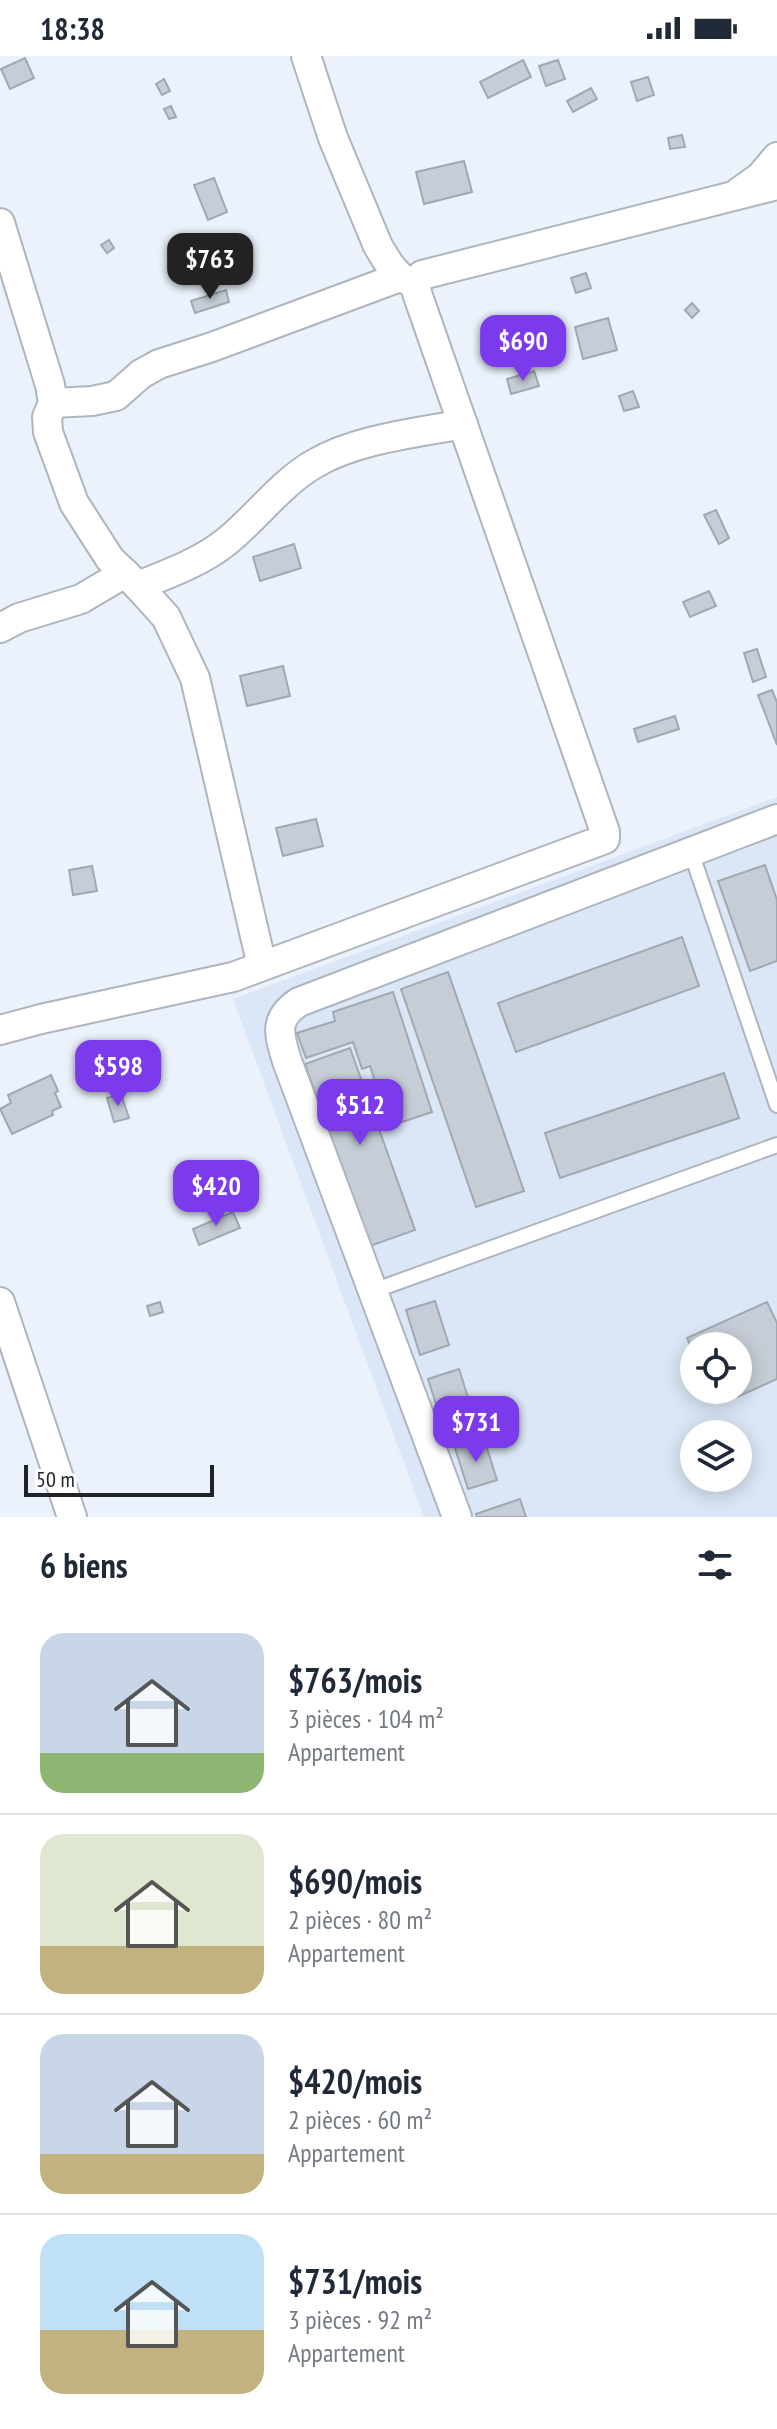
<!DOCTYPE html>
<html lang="fr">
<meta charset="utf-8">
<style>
body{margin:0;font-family:"PT Sans Narrow",sans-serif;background:#f6f6f7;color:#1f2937;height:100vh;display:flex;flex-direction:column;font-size:30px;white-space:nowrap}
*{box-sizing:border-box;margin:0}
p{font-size:26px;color:#747a83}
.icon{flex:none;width:44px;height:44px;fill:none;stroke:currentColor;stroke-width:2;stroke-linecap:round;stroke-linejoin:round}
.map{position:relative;height:1461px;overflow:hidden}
.side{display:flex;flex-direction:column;background:#fff;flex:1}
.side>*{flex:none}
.tools{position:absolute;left:680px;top:1276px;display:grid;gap:16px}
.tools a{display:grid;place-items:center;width:72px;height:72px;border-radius:50%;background:#fff;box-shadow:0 4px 20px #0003;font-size:40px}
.scale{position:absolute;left:24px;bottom:20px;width:190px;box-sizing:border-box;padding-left:8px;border:4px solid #212427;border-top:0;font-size:22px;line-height:28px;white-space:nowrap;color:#212427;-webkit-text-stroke:6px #fff;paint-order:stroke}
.price{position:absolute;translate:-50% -68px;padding:0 18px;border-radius:16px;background:#7c3aed;color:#fff;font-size:26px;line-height:52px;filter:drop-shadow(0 2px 4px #0008)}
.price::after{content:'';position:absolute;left:50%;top:48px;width:24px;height:18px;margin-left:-12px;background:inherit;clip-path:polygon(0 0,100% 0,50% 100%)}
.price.on{background:#222;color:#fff}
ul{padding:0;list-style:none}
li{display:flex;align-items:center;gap:24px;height:200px;padding:0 40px}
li+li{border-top:2px solid #e0e1e3}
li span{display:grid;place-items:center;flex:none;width:224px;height:160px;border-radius:24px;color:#555}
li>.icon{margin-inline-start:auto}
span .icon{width:96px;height:96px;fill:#fffc;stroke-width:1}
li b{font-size:34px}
h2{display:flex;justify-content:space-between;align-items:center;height:96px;padding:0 40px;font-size:34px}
.status{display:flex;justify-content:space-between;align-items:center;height:56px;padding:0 40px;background:#fff;direction:ltr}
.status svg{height:22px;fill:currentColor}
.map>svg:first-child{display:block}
</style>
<div class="status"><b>18:38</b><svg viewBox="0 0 49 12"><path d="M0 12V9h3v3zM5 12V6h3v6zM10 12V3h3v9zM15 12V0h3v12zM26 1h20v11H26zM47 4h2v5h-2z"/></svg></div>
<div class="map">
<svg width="777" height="1461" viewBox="0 0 777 1461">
<rect width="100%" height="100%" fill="#ebf2fb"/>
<path fill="#dbe7f6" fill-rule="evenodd" d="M 777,741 L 777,1461 L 424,1461 L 233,943 ZM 694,1290 L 738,1290 L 738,1334 L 694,1334 ZM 694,1378 L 738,1378 L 738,1422 L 694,1422 Z"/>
<g fill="#c6cdd6" stroke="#a2a8b1" stroke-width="2">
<path d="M 25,2 L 34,22 L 10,33 L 1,13 Z"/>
<path d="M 523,4 L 531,21 L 488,42 L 480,26 Z"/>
<path d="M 558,4 L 565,23 L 546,30 L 539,10 Z"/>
<path d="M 648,21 L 654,39 L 637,45 L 631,26 Z"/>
<path d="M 164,23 L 170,35 L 162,39 L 156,28 Z"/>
<path d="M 591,32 L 597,43 L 573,56 L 567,45 Z"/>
<path d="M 171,50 L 176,61 L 169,63 L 164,53 Z"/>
<path d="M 682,79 L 685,91 L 670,93 L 668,82 Z"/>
<path d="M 464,105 L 472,136 L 424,148 L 416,116 Z"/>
<path d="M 214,122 L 227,156 L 208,164 L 194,129 Z"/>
<path d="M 109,184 L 114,192 L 107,197 L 101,189 Z"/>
<path d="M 586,217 L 591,232 L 576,237 L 571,222 Z"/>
<path d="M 226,234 L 229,246 L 195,257 L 191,245 Z"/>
<path d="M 692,247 L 699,255 L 692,262 L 685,254 Z"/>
<path d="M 608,262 L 617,294 L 583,303 L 575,271 Z"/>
<path d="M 534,315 L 539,330 L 511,338 L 507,323 Z"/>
<path d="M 633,335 L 639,351 L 624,355 L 619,340 Z"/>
<path d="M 716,454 L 729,482 L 719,488 L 704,459 Z"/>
<path d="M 294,488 L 301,512 L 260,525 L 253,501 Z"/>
<path d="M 709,535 L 716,550 L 690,561 L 683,546 Z"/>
<path d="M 757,593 L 766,621 L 753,626 L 744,597 Z"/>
<path d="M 283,610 L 290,640 L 247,650 L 240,620 Z"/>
<path d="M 772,634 L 777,646 L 777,689 L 758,639 Z"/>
<path d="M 675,660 L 679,673 L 638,686 L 634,673 Z"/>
<path d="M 316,763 L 323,790 L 283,800 L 276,772 Z"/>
<path d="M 765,809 L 777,844 L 777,905 L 750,915 L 718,825 Z"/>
<path d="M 92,810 L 97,835 L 73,839 L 69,814 Z"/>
<path d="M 682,881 L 699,930 L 516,996 L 498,947 Z"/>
<path d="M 448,916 L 524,1135 L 476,1151 L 401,933 Z"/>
<path d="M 393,936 L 432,1056 L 390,1070 L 370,1010 L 362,1013 L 353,986 L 306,1002 L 297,977 L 335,965 L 333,956 Z"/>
<path d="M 350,992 L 415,1174 L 370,1190 L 305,1008 Z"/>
<path d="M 724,1017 L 739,1062 L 560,1122 L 545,1077 Z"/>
<path d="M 51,1019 L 58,1035 L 55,1037 L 61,1051 L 52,1055 L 53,1059 L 12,1078 L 0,1053 L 11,1047 L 8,1039 Z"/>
<path d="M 121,1038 L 129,1062 L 114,1066 L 107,1042 Z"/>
<path d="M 233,1156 L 240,1172 L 199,1189 L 193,1173 Z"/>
<path d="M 435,1245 L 449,1289 L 420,1299 L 406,1254 Z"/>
<path d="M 160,1246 L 163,1256 L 150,1260 L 147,1250 Z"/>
<path d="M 767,1246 L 777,1267 L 777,1323 L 737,1341 L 734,1334 L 738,1334 L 738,1290 L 694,1290 L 694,1298 L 687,1282 Z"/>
<path d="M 459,1313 L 473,1357 L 442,1367 L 428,1323 Z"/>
<path d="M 484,1383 L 497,1424 L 468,1433 L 455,1392 Z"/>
<path d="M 520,1443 L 526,1461 L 477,1461 L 476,1458 Z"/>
</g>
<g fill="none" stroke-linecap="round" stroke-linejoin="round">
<defs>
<g id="lane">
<path d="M 691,796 L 777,1049"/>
<path d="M 373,1235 L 777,1089"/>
</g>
<g id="street">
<path d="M 306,0 L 333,82 L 378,190 L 389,208 L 400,221 L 416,228"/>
<path d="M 739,136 L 760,121 L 777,101"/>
<path d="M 0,167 L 50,329 L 53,347 L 47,361 L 48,376 L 74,447 L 110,503 L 138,530 L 166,561 L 195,622 L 262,910"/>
<path d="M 53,347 L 92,345 L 116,340 L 141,318 L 159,308 L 212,291 L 400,221"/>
<path d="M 138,530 C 168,518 201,506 226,486 C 256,462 281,427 314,408 C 356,383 416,377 463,368"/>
<path d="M 0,572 L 19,562 L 81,543 L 125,517"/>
<path d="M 0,974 L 41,963 L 233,921 L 605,783 L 605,776 L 417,237 L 416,228 L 422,219 L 777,129"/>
<path d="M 0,1246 L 72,1461"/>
<path d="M 457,1461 L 287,1005 C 279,979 273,963 299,946 L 777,763"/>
</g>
</defs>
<use href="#lane" stroke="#aeb5be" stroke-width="18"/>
<use href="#street" stroke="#aeb5be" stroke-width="32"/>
<use href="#lane" stroke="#fff" stroke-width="14"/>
<use href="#street" stroke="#fff" stroke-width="28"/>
</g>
</svg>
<div class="tools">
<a><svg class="icon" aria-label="locate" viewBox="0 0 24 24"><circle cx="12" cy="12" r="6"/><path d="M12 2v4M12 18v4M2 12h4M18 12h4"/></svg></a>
<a><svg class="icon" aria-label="layers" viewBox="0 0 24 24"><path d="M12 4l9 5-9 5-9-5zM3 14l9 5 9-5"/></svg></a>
</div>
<div class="scale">50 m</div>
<b class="price on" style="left:210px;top:245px">$763</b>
<b class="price" style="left:523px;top:327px">$690</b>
<b class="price" style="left:118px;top:1052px">$598</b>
<b class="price" style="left:360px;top:1091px">$512</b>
<b class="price" style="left:216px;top:1172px">$420</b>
<b class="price" style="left:476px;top:1408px">$731</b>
</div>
<section class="side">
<h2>6 biens<svg class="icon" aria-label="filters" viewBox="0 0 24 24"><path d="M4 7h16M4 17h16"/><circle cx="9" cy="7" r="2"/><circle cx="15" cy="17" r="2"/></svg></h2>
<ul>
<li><span style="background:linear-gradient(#c9d6e8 75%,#8fb573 0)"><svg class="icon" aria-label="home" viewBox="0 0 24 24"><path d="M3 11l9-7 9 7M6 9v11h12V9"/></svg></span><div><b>$763/mois</b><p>3 pièces · 104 m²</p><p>Appartement</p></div></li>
<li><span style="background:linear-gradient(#dfe7d0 70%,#c2b280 0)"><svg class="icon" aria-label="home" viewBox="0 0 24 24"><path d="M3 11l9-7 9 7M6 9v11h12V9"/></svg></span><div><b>$690/mois</b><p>2 pièces · 80 m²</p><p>Appartement</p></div></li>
<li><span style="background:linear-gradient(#c9d6e8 75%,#c2b280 0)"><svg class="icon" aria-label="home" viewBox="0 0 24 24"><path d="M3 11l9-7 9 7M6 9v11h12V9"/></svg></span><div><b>$420/mois</b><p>2 pièces · 60 m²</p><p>Appartement</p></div></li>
<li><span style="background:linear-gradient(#bfe0f5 60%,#c2b280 0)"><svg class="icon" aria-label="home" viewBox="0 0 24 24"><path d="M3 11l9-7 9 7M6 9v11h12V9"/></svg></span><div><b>$731/mois</b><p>3 pièces · 92 m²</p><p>Appartement</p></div></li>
</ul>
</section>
